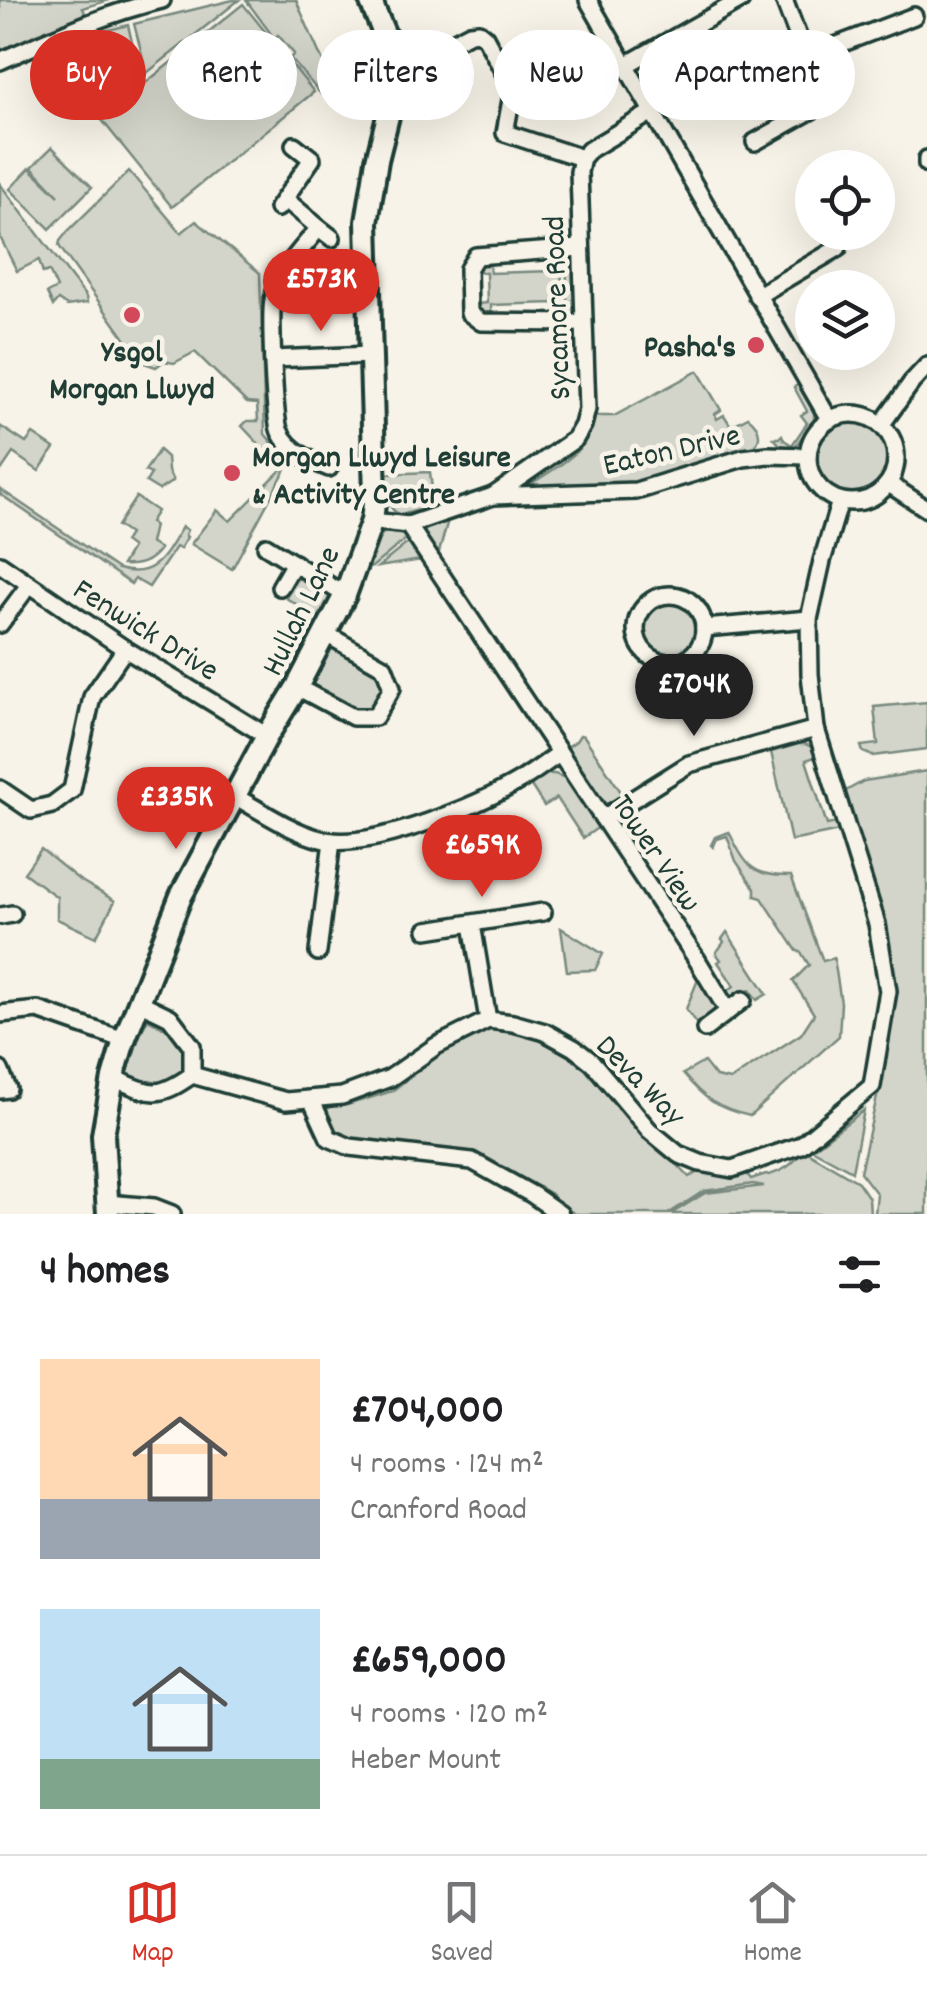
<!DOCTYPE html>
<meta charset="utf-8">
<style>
body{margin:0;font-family:Dekko,sans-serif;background:#f2f2f2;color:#202124;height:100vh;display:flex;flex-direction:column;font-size:38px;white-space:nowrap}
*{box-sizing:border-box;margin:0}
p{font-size:32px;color:#757577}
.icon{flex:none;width:55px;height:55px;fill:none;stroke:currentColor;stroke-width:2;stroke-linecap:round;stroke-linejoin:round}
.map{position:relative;height:1214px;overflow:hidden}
.drawer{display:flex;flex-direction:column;background:#fff;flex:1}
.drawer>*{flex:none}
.top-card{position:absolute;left:30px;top:30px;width:868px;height:90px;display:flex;gap:20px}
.controls{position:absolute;left:795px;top:150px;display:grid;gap:20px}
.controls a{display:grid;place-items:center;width:100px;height:100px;border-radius:50%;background:#fff;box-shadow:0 10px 40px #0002;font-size:50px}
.price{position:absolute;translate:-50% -85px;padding:0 22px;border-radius:35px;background:#d93025;color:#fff;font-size:32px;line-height:65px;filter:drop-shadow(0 2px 5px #0008)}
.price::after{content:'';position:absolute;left:50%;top:60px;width:30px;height:22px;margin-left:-15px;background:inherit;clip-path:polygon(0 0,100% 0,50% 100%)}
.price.active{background:#222;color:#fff}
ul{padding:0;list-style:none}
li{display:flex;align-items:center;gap:30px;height:250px;padding:0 40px}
li span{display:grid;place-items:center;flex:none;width:280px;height:200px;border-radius:0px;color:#555}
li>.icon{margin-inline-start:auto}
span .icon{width:120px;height:120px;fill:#fffc;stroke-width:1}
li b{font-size:42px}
h2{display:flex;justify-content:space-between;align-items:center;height:120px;padding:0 40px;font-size:42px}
.chip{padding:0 35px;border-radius:45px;background:#fff;box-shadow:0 10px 40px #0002;font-size:35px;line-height:90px}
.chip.active{background:#d93025;color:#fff}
.menu{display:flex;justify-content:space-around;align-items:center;height:140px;border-top:2px solid #e0e0e0;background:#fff;font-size:28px;color:#757577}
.menu a{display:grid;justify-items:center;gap:5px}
.menu .active{color:#d93025}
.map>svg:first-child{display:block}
</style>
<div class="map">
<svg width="927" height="1214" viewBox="0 0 927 1214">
<rect width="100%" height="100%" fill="#f7f3e8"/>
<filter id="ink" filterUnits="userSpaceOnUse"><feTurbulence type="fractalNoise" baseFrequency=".01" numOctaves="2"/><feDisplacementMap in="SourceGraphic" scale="20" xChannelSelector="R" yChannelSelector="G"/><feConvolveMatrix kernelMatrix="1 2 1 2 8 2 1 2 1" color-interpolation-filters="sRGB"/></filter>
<g filter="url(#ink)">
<g fill="#d3d5ca" stroke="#79897f" stroke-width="2.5">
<path d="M 0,0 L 109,0 L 83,8 L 87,18 L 0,52 Z"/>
<path d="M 233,0 L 239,0 L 133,84 L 133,81 L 143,68 L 144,62 L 134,24 Z"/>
<path d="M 246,0 L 296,0 L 333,85 L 321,94 L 290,58 L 294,54 L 278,35 L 274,38 Z"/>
<path d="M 243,4 L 314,92 L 172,207 L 101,119 Z"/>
<path d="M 128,25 L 136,59 L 101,109 L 89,115 L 62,100 L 60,88 L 80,59 L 61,48 L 73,39 Z"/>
<path d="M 52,147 L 92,187 L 50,229 L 10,189 L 30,168 L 59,196 L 32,167 Z"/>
<path d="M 129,171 L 181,233 L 196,221 L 260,273 L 265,434 L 289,463 L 232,569 L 191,544 L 217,510 L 230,521 L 282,469 L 242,426 L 247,421 L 258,421 L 257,404 L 247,403 L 195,352 L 174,363 L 164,361 L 156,367 L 144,363 L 136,354 L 59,246 L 60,241 L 68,231 Z"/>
<path d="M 0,184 L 86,297 L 87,303 L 67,306 L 58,300 L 53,306 L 47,293 L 57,288 L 49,271 L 43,273 L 39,260 L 17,271 L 0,237 Z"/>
<path d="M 563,257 L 561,287 L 565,317 L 556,318 L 554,303 L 491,305 L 491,317 L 486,317 L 478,312 L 477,304 L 487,303 L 486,273 L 476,272 L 480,262 L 489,262 L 490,273 L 553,271 L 554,258 Z"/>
<path d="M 568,257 L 575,262 L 578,313 L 569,317 L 566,288 Z"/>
<path d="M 698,371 L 721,410 L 715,414 L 717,419 L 724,415 L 731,426 L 748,417 C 758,424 763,437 755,446 L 637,482 L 600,487 L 526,487 C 555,468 589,453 595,416 L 614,416 Z"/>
<path d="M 798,385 L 814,413 L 814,420 L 794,448 L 780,445 L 774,438 L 779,438 L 782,435 L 784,440 L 792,445 L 807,423 L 801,415 L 807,411 L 794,387 Z"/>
<circle cx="852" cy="458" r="38"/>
<path d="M 0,426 L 26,443 L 33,434 L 54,448 L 39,471 L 13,453 L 0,472 Z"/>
<path d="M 159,450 L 167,457 L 168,471 L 173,481 L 159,490 L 146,482 L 151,474 L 145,471 Z"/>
<path d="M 430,472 L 434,506 L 400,515 C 384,507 386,490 386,474 Z"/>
<path d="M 0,489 L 118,569 C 156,580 165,554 182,527 L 187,530 L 185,535 L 187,537 L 180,549 L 176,547 L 149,587 L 135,579 L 131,584 L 0,494 Z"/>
<path d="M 136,497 L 157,511 L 150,522 L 154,526 L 150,543 L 160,549 C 150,563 138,566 122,565 L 132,548 L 124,542 L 129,534 L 117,526 Z"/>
<path d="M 448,520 L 436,563 L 422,536 C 425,525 438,524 448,520 Z"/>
<path d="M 387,531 L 401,533 L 406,539 L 372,567 L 365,569 C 370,554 372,539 387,531 Z"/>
<path d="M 409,542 L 421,560 L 378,567 Z"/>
<path d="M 302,577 L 330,592 L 330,602 L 321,619 L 286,598 L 296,580 Z"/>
<circle cx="670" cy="629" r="28"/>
<path d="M 334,645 L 341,648 L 342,654 L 373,672 L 379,670 L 386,687 L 382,690 L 373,711 L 364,714 L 359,709 L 354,709 L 324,691 L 318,694 L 311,689 L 310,684 L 330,646 Z"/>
<path d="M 927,702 L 927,749 L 873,756 L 863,752 L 861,746 L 878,744 L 874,707 Z"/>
<path d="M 580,735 L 584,736 L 625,798 L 618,803 L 601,804 L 564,749 L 576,741 Z"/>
<path d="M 798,744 L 805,744 L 811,747 L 815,757 L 806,760 L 827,825 L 836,823 L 839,831 L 791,841 L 771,752 Z"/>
<path d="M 927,771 L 927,1214 L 875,1214 L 877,1194 L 860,1172 L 879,1088 L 896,990 L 886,920 L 844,792 L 864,781 Z"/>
<path d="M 545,774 L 555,774 L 568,779 L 599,827 L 583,838 L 557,798 L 544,806 L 530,784 Z"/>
<path d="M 632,814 L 645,833 L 628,844 L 621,833 L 623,819 Z"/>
<path d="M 729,832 C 746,865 751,877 791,876 L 823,961 L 834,958 L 841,1003 L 839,1036 L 750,1116 C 718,1109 704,1099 683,1074 L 704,1062 L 716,1077 L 730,1080 L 801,1034 L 814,1014 L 793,981 L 809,965 L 801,952 L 797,951 L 762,898 L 755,896 L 755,889 L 736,861 L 727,836 L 717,839 L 713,847 L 711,845 L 715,837 Z"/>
<path d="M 41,849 L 78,879 L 115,901 L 96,937 L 57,919 L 57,897 L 24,873 Z"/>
<path d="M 561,928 L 603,954 L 595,970 L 567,971 Z"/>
<path d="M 727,932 L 767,994 L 757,1000 L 750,990 L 737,998 L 725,993 L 734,986 L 718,962 L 721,960 L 716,953 L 724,942 L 722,939 Z"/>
<path d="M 699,977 L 718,1007 L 712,1016 L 698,1026 L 686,1009 Z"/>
<path d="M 148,1019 C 156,1024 168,1029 175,1035 C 190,1049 191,1073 172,1082 C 157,1090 140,1081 126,1076 L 141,1032 Z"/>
<path d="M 491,1027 L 542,1040 L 586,1067 L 639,1132 L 668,1155 L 689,1177 L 700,1171 L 718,1176 L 747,1174 L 751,1179 L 766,1174 L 769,1175 C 788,1169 792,1164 804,1150 L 858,1182 L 869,1198 L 870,1214 L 671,1214 L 705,1193 L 764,1186 L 753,1184 L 704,1191 L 668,1214 L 574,1214 L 571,1211 L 563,1212 L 558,1208 L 553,1195 L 484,1156 L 474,1160 L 439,1155 L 434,1148 L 366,1140 L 357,1145 L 335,1135 L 324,1117 C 326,1107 333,1105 342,1101 L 347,1105 L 392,1091 L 439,1054 Z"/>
<path d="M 864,1110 L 852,1171 L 808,1147 L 815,1147 Z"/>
</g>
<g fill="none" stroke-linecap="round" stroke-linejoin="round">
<defs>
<g id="street">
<path d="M 588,0 L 829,419"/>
<path d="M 806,57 L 914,16"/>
<path d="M 0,61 C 53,38 106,13 162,0"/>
<path d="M 626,65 L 741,0"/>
<path d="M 392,66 L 418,60 L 470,33 L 479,32 L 485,37 L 513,89 L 505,133 L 582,158"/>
<path d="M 755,142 L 814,109 L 818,102 L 817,86 L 784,0"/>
<path d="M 927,159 L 927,164"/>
<path d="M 285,199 L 319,228"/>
<path d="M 278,208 L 312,159 L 294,145"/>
<path d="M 580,248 L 476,256 L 468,269 L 469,313 L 481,322 L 583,323"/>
<path d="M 757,296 L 838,248"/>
<path d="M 273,359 L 371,355"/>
<circle cx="852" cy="458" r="44"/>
<path d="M 882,424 L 912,382 L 927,366"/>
<path d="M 329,468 C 311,461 289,451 280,432 C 274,420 270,315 273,300 C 278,272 301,250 319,228 L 332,238"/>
<path d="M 889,484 L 927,509"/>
<path d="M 493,496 L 575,439 L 583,425 L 587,409 L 579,172 L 582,158 L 589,150 L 652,112"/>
<path d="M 372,521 L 408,525 L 493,496 L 636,491 L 743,458 L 768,455 L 808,456"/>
<path d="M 408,525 L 696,958 L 728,1011"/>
<path d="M 266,546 L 345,595"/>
<path d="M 0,564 L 125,649 L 267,736"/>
<path d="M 280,587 L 294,563"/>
<circle cx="670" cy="629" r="34"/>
<path d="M 0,624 L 29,585"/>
<path d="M 704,628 L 809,619"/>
<path d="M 297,687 L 353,717 L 375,717 L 392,688 L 384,667 L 326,634"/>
<path d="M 0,789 L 31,810 L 52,805 L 72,790 L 92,697 L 125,649"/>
<path d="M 234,796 C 262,811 300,838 332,841 C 380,846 479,805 521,780 C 534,772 547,762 559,754"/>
<path d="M 603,818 L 689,764 L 816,729"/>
<path d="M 1,916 L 12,914"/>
<path d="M 472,924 L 488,1020"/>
<path d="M 427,930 L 543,912"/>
<path d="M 318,952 L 332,841"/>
<path d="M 0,1014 L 38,1010 L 124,1040"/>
<path d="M 705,1029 L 743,1000"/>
<path d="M 0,1070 L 8,1089 L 0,1090"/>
<path d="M 192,1075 L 286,1101 L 342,1096 L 390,1078 L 436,1046 L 488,1020 L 513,1023 L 545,1032 L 574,1048 L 592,1062 L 649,1130 L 678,1154 L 700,1163 L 732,1169 L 801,1145 L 872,1086 L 888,991 L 877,924 L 816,729 L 810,674 L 809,619 L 822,561 L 840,501"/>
<path d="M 113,1078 C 152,1094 156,1100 192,1075 L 192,1046 L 170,1017 L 139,1002"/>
<path d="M 311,1099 L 329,1138 L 350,1147 L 472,1161 L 533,1195 L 560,1214"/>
<path d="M 107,1203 L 154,1207 L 172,1214"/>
</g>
<path id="secondary" d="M 108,1214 L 103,1135 L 113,1078 L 124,1040 L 181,896 L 267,736 L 297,687 L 345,595 L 372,521 L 375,495 L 367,222 L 377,160 L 392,100 L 392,66 L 386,38 L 370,0"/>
</defs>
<use href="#street" stroke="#1f3d34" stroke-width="22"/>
<use href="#secondary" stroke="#1f3d34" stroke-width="28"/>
<use href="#street" stroke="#f7f3e8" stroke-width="15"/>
<use href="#secondary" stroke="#f7f3e8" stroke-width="20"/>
</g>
</g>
<g fill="#d1495b" stroke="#f7f3e8" stroke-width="4">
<circle cx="132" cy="315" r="10"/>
<circle cx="756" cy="345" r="10"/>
<circle cx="232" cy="473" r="10"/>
</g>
<g text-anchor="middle" stroke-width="9" stroke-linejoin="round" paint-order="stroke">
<g font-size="32" fill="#1f3d34" stroke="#f7f3e8">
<text transform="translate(555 308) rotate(-92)" y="11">Sycamore Road</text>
<text transform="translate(671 448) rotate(-13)" y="11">Eaton Drive</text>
<text transform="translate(299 610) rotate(-64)" y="11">Hullah Lane</text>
<text transform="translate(147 628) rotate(32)" y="11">Fenwick Drive</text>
<text transform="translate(658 852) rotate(56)" y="11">Tower View</text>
<text transform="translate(642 1079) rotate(46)" y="11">Deva Way</text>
</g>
<g font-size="32" font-weight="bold" fill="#1f3d34" stroke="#f7f3e8" text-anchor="end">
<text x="736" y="356">Pasha's</text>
<text x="132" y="361" text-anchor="middle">Ysgol<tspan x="132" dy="37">Morgan Llwyd</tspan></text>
<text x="252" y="466" text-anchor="start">Morgan Llwyd Leisure<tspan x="252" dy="37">&amp; Activity Centre</tspan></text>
</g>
</g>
</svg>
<div class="controls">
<a><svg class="icon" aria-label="locate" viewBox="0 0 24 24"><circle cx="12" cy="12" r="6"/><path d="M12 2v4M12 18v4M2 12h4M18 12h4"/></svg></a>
<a><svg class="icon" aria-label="layers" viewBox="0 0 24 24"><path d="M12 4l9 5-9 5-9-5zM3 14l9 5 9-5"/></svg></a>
</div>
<b class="price" style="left:321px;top:334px">£573K</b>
<b class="price active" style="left:694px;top:739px">£704K</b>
<b class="price" style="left:176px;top:852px">£335K</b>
<b class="price" style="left:482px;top:900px">£659K</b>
<div class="top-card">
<a class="chip active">Buy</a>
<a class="chip">Rent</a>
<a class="chip">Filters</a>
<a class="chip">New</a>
<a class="chip">Apartment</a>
</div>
</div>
<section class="drawer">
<h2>4 homes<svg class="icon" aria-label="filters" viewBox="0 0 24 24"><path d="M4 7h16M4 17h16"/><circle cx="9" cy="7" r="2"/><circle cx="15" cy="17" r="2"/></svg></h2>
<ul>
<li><span style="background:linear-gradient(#ffd9b3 70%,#9aa5b1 0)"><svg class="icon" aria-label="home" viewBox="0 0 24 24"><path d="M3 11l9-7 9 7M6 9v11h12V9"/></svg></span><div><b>£704,000</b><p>4 rooms · 124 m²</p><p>Cranford Road</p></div></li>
<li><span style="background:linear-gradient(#bfe0f5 75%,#7fa58c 0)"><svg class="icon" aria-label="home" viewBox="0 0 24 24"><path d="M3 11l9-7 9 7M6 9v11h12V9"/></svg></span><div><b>£659,000</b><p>4 rooms · 120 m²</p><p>Heber Mount</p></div></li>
</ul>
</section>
<nav class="menu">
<a class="active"><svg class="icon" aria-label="map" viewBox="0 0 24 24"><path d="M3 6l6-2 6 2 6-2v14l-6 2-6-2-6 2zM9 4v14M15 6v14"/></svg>Map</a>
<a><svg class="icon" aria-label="saved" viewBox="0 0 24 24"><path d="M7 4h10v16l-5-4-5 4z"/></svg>Saved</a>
<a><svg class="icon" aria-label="home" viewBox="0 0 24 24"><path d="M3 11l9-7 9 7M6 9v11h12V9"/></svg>Home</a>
</nav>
